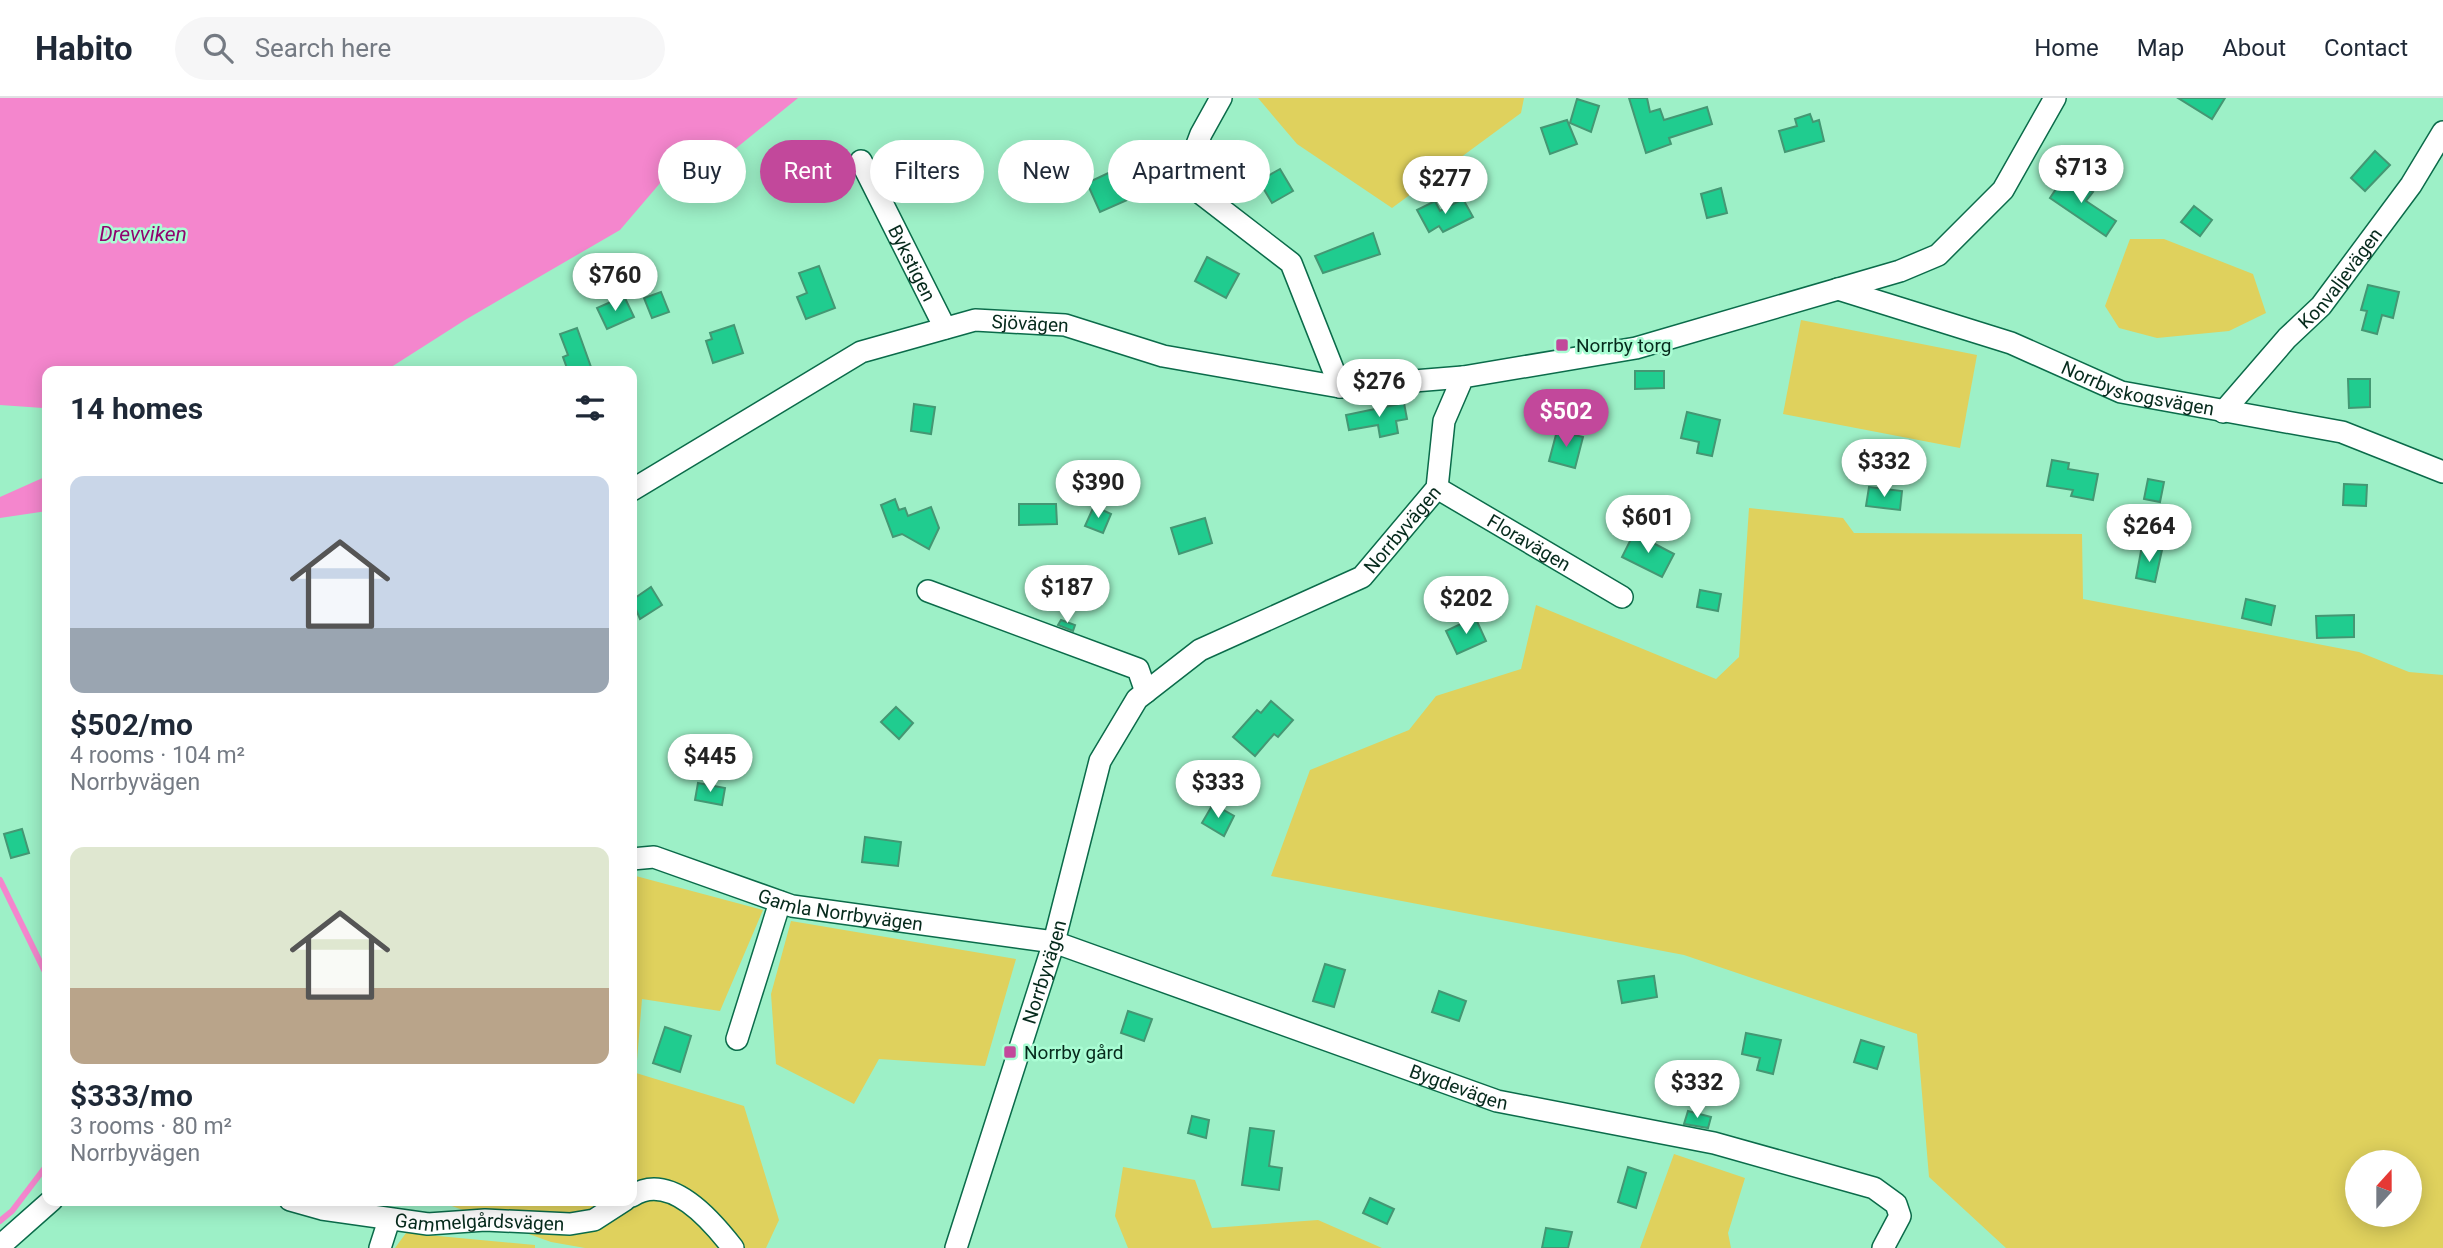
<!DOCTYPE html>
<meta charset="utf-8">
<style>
body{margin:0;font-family:Roboto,sans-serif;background:#f6f6f7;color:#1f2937;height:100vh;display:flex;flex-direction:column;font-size:26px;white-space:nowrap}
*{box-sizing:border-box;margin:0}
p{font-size:23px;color:#747a83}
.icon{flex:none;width:38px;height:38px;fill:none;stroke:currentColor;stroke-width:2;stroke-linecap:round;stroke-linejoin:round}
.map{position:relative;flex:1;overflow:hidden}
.sheet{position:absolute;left:42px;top:268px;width:595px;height:840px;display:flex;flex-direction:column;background:#fff;border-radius:14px;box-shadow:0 4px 18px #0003}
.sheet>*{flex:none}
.top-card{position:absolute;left:658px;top:42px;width:665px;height:63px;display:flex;gap:14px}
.needle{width:46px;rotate:21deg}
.controls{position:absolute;left:2345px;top:1052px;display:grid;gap:14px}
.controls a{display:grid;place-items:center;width:77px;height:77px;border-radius:50%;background:#fff;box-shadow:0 4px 18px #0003;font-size:35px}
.price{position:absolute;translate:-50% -60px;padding:0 16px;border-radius:24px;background:#fff;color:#222;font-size:23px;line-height:46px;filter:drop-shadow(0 2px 4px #0008)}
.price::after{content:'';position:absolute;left:50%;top:42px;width:21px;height:16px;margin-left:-10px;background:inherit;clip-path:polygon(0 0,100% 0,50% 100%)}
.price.on{background:#c2489b;color:#fff}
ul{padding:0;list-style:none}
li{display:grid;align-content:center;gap:14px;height:371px;padding:0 28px}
li span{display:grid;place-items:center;height:217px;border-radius:14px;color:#555}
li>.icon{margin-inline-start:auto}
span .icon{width:126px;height:126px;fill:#fffc;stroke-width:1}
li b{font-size:30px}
h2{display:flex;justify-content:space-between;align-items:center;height:84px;padding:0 28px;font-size:30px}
.chip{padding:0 24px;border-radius:32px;background:#fff;box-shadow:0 4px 18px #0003;font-size:24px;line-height:63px}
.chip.on{background:#c2489b;color:#fff}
header{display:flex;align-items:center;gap:42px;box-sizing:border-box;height:98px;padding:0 35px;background:#fff;border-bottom:2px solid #e0e1e3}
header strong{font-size:33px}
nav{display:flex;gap:38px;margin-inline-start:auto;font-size:24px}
.search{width:490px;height:63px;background:#f6f6f7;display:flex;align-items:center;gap:18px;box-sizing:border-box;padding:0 24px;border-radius:38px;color:#747a83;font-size:26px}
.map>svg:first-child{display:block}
</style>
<header>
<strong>Habito</strong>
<div class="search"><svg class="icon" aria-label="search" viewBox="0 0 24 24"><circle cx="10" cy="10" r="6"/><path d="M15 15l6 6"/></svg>Search here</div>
<nav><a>Home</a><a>Map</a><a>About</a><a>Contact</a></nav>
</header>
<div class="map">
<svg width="2443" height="1150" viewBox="0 0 2443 1150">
<rect width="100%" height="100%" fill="#9df0c7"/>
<g fill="#dfd15d" fill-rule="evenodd">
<path d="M 1258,0 L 1524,0 L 1521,15 L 1392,110 L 1297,46 Z"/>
<path d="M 2130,141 L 2164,141 L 2253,176 L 2266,215 L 2229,233 L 2157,240 L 2119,230 L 2105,208 Z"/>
<path d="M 1801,222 L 1977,257 L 1960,350 L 1783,316 Z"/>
<path d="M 1873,350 L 1921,354 L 1919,377 L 1871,373 Z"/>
<path d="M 1749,410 L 1843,420 L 1854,435 L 2082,436 L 2083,501 L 2359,554 L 2409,574 L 2443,577 L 2443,1150 L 2006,1150 L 1929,1079 L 1917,936 L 1684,857 L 1271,778 L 1310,672 L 1409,632 L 1436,598 L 1521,571 L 1536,507 L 1716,581 L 1739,559 ZM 2357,1064 L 2410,1064 L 2410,1116 L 2357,1116 Z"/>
<path d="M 632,777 L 763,812 L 720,913 L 642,901 L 636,975 L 744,1008 L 779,1122 L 766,1150 L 585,1150 L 551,1144 L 438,1103 L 632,1102 Z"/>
<path d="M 791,823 L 1016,861 L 985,968 L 879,961 L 854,1006 L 776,966 L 771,896 Z"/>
<path d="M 1674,1056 L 1745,1080 L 1728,1135 L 1731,1150 L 1640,1150 Z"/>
<path d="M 1123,1069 L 1195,1082 L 1212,1130 L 1318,1122 L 1382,1150 L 1128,1150 L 1115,1118 Z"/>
<path d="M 406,1135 L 535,1147 L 535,1150 L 395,1150 Z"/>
</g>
<g fill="#f486cd">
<path d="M 0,0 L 798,0 L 719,64 L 679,63 L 620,132 L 465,222 L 385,273 L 47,273 L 47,310 L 43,310 L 0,307 Z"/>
<path d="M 47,378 L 47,413 L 0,420 L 0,399 Z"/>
</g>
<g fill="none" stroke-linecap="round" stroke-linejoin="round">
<g stroke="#f486cd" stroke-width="6">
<path d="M 0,782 L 47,878"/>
<path d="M 0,1123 L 12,1113 L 47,1067"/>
</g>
</g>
<g fill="#20cc8f" stroke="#449773" stroke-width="2">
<path d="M 1629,0 L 1647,0 L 1650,14 L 1660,11 L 1664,22 L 1707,9 L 1712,26 L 1669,40 L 1671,46 L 1646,55 Z"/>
<path d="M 2178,0 L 2225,0 L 2212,21 Z"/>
<path d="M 1577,1 L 1599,8 L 1591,34 L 1570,25 Z"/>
<path d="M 1810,16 L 1813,24 L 1819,22 L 1824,43 L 1785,54 L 1779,33 L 1797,28 L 1795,21 Z"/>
<path d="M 1567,22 L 1577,46 L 1550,56 L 1541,30 Z"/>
<path d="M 2375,53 L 2390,67 L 2365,93 L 2351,80 Z"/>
<path d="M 1156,57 L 1166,75 L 1132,94 L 1134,99 L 1100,114 L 1087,85 L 1121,69 L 1124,75 Z"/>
<path d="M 1280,71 L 1293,93 L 1272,105 L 1259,83 Z"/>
<path d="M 2066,76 L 2093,94 L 2086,103 L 2116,123 L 2106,138 L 2050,100 Z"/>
<path d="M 1721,90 L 1727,115 L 1707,120 L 1701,96 Z"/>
<path d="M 1463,101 L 1473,119 L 1443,134 L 1439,128 L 1429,134 L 1417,112 L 1435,103 L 1440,113 Z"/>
<path d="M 2194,108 L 2212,122 L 2200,138 L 2181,124 Z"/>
<path d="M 1373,135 L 1380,156 L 1323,175 L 1315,158 Z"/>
<path d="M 1207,159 L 1239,176 L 1226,200 L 1195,183 Z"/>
<path d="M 819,168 L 835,210 L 806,221 L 797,199 L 807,195 L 799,175 Z"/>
<path d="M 2368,187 L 2399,194 L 2393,220 L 2382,217 L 2377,236 L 2362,232 L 2367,213 L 2361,212 Z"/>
<path d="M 661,194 L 669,214 L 652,220 L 644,200 Z"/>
<path d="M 624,198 L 634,219 L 607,231 L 597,210 Z"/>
<path d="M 734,227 L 743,255 L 713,265 L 706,243 L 712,241 L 710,235 Z"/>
<path d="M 577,230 L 591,269 L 568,273 L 563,259 L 568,257 L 560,236 Z"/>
<path d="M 1635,273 L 1664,273 L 1664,290 L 1635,291 Z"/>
<path d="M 2348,281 L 2370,281 L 2370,309 L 2349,310 Z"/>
<path d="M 1404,305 L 1407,321 L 1396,323 L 1398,335 L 1380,339 L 1378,327 L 1349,332 L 1346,317 Z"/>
<path d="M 914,306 L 935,309 L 931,336 L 911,333 Z"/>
<path d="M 1687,314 L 1720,322 L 1712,358 L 1697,355 L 1699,344 L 1681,340 Z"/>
<path d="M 1557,333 L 1583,339 L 1575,370 L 1549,363 Z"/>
<path d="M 2052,362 L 2069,365 L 2068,371 L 2098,376 L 2093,402 L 2071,398 L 2073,392 L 2047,388 Z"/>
<path d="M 2148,381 L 2164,384 L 2160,404 L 2144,401 Z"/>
<path d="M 2344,386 L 2367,387 L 2366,408 L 2343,407 Z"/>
<path d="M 1869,389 L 1902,393 L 1900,412 L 1866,408 Z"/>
<path d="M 895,401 L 899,412 L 905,410 L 908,418 L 931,409 L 939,430 L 929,451 L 902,436 L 893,439 L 881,407 Z"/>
<path d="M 1019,406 L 1056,406 L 1057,426 L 1019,427 Z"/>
<path d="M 1094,408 L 1111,416 L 1103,435 L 1085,428 Z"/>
<path d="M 1205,420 L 1212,445 L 1179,456 L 1171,430 Z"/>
<path d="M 1634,435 L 1674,456 L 1662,479 L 1622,459 Z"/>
<path d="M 2142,448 L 2162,452 L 2155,484 L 2136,480 Z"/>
<path d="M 651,489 L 662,507 L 640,521 L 632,502 Z"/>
<path d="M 1700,492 L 1721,496 L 1718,513 L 1697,509 Z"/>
<path d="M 2246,501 L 2275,508 L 2271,527 L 2242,520 Z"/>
<path d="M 2354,517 L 2354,539 L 2317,540 L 2316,518 Z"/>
<path d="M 1475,519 L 1486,543 L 1457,556 L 1446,533 Z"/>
<path d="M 1061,522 L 1075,527 L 1073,533 L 1058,527 Z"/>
<path d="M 1271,603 L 1293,622 L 1278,639 L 1274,636 L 1255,658 L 1233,639 L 1257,612 L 1261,615 Z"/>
<path d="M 896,609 L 913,625 L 899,641 L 881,624 Z"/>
<path d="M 698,685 L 725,690 L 722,707 L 695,702 Z"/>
<path d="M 1213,706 L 1234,718 L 1224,738 L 1202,725 Z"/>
<path d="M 22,731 L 29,755 L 11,760 L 4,736 Z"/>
<path d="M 865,739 L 901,744 L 898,768 L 862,764 Z"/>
<path d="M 1325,866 L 1345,872 L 1334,909 L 1313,903 Z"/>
<path d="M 1654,878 L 1657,899 L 1622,905 L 1618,883 Z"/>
<path d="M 1439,893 L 1466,903 L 1459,923 L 1432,914 Z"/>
<path d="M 1128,913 L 1152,921 L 1144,943 L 1121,935 Z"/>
<path d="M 665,929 L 691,938 L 680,974 L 653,965 Z"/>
<path d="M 1746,935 L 1781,942 L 1773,976 L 1757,972 L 1760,960 L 1742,956 Z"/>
<path d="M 1861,942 L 1884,949 L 1877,971 L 1854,964 Z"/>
<path d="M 1688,1013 L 1711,1019 L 1708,1030 L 1684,1026 Z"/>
<path d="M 1192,1018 L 1209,1022 L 1206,1040 L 1188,1035 Z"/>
<path d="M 1250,1030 L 1274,1033 L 1269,1068 L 1282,1070 L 1279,1092 L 1242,1087 Z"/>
<path d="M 1628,1069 L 1646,1075 L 1636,1110 L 1618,1104 Z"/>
<path d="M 1370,1100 L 1394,1111 L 1387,1126 L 1363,1115 Z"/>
<path d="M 1546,1130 L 1572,1134 L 1568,1150 L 1542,1150 Z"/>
</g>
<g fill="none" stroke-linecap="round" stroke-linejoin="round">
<defs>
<g id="minor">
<path d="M 1221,0 L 1201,36 L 1190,65 L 1199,94 L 1291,165 L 1340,289"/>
<path id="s1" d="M 861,63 L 945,230"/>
<path id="s2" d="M 1838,191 L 2011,245 L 2121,294 L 2342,334 L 2443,374"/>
<path id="s3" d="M 2223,314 L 2287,240 L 2321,208 L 2411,87 L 2443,34"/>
<path id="s4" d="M 1437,390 L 1622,499"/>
<path id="s5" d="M 632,392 L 861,254 L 975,222 L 1065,227 L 1163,258 L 1340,289 L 1463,279"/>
<path d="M 928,493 L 1138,571 L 1146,594"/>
<path id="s6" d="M 632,761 L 654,759 L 792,808 L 1054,844 L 1497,1003 L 1714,1045 L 1874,1090 L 1896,1106 L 1900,1118 L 1883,1150"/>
<path d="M 737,941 L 780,804"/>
<path d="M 632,1098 C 670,1073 712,1123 733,1150"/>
<path id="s7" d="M 290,1102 L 322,1111 L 428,1126 L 485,1122 L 570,1126 L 594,1122 L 625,1102"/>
<path d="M 0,1148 L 52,1102"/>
<path d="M 380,1150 L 389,1122"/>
<path id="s8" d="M 956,1150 L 1054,844 L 1100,663 L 1137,601 L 1200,552 L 1362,479 L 1437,390 L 1444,323 L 1463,279 L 1636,250 L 1900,173 L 1938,157 L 2003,92 L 2055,0"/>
</g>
</defs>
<use href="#minor" stroke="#0b6b4a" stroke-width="24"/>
<use href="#minor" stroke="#fff" stroke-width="21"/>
</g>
<g fill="#c2489b" stroke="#aafdd4" stroke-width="2.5">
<rect x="1555" y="240" width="14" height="14" rx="3.5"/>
<rect x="1003" y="947" width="14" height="14" rx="3.5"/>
</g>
<g text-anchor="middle" stroke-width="5" stroke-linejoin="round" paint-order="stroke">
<g font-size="19" fill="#062a1c" stroke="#aafdd4">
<text dy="7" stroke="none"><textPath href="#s1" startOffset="114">Bykstigen</textPath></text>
<text dy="7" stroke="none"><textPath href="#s3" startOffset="178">Konvaljevägen</textPath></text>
<text dy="7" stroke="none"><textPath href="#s5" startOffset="441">Sjövägen</textPath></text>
<text dy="7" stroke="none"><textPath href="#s2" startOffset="317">Norrbyskogsvägen</textPath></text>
<text dy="7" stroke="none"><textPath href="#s8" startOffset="900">Norrbyvägen</textPath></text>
<text dy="7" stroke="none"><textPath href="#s4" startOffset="107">Floravägen</textPath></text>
<text dy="7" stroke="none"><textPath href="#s6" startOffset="217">Gamla Norrbyvägen</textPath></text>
<text dy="7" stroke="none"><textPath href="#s8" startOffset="290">Norrbyvägen</textPath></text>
<text dy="7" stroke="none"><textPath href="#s6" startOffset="863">Bygdevägen</textPath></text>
<text dy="7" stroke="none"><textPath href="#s7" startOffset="192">Gammelgårdsvägen</textPath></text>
</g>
<g font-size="19" fill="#062a1c" stroke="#aafdd4" text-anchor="start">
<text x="1576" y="254">Norrby torg</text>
<text x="1024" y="961">Norrby gård</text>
</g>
<g font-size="21" font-style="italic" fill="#90036e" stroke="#aafdd4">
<text x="143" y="143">Drevviken</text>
</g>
</g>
</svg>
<div class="controls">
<a><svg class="needle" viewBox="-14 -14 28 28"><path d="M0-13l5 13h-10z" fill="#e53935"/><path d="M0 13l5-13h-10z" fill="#747a83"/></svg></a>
</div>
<b class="price" style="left:2081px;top:107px">$713</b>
<b class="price" style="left:1445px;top:118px">$277</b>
<b class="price" style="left:615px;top:215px">$760</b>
<b class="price" style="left:1379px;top:321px">$276</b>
<b class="price on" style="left:1566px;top:351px">$502</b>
<b class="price" style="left:1884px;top:401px">$332</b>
<b class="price" style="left:1098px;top:422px">$390</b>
<b class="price" style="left:1648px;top:457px">$601</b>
<b class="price" style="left:2149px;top:466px">$264</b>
<b class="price" style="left:1067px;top:527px">$187</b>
<b class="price" style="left:1466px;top:538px">$202</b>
<b class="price" style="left:710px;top:696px">$445</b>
<b class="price" style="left:1218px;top:722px">$333</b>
<b class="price" style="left:1697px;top:1022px">$332</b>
<div class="top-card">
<a class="chip">Buy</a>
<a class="chip on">Rent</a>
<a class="chip">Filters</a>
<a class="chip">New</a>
<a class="chip">Apartment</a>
</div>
<section class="sheet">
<h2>14 homes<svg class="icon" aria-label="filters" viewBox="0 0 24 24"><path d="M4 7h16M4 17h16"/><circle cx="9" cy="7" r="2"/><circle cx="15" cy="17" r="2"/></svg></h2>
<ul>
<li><span style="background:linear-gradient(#c9d6e8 70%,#9aa5b1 0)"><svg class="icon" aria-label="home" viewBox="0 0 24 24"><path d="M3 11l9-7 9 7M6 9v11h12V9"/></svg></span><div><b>$502/mo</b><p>4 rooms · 104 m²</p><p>Norrbyvägen</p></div></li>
<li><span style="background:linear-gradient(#dfe7d0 65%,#b9a48a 0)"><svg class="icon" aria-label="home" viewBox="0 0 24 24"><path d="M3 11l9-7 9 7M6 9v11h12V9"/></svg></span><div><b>$333/mo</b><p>3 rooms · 80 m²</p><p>Norrbyvägen</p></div></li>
</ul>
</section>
</div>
